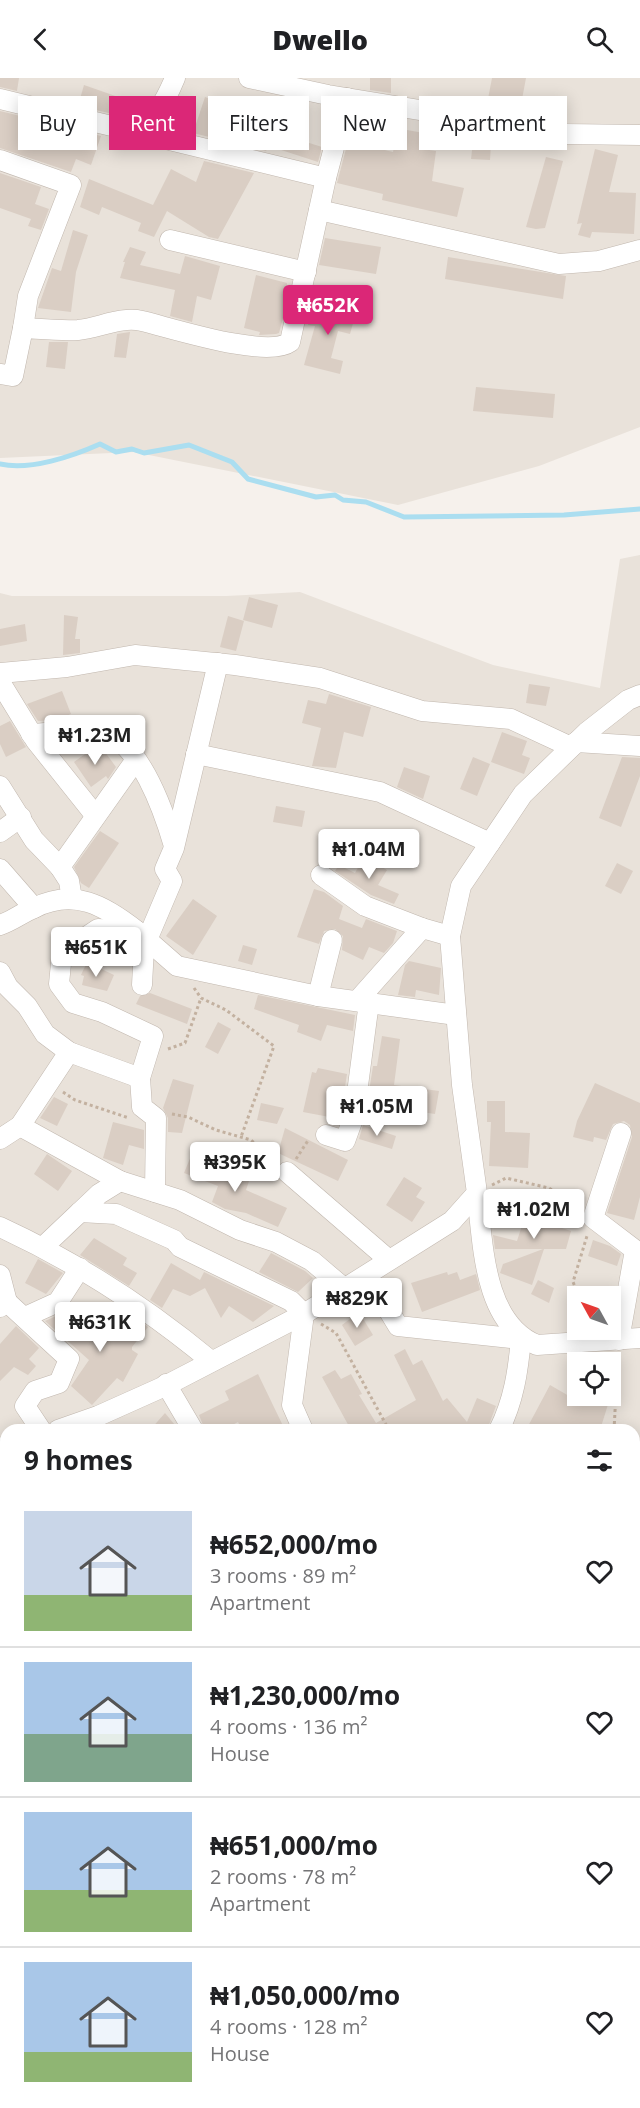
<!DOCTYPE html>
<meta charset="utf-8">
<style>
body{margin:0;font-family:"Open Sans",sans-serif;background:#f6f6f6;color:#202124;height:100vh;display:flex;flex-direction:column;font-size:22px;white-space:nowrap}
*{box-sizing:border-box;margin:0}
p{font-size:20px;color:#757577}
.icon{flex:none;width:33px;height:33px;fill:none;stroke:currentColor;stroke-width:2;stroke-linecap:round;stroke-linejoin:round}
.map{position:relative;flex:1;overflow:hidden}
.sheet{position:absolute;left:0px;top:1346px;width:640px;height:686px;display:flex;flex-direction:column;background:#fff;border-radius:18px 18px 0 0;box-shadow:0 3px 15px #0003}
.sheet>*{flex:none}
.top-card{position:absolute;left:18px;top:18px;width:604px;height:54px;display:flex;gap:12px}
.needle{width:39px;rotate:310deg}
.tools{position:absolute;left:567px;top:1208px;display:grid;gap:12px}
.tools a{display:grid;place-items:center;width:54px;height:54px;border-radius:0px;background:#fff;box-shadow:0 3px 15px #0003;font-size:30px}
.price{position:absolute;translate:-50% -51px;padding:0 14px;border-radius:6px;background:#fff;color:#222;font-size:20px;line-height:39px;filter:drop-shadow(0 2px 3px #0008)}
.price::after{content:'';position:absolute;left:50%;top:36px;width:18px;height:14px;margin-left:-9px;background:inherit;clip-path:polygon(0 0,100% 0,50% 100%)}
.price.current{background:#db2777;color:#fff}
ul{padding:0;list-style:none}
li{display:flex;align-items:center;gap:18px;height:150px;padding:0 24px}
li+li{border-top:2px solid #e0e0e0}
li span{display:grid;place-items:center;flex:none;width:168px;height:120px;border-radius:0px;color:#555}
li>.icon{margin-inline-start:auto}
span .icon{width:72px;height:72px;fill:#fffc;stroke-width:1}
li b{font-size:26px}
h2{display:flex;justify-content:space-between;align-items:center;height:72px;padding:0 24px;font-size:26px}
.pill{padding:0 21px;border-radius:0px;background:#fff;box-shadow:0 3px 15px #0003;font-size:21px;line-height:54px}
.pill.current{background:#db2777;color:#fff}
header{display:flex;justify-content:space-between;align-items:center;height:78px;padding:0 24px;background:#fff;font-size:27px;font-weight:800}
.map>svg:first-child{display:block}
</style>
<header><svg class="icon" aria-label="back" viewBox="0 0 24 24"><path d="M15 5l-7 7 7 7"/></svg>Dwello<svg class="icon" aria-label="search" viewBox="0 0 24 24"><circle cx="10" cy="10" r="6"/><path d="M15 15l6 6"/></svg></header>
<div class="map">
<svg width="640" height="2030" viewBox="0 0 640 2030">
<rect width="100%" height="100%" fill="#f6f1ec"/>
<g fill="#e9e2da" fill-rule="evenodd">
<path d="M 0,0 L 640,0 L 640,349 L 539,388 L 398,427 L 134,374 L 0,380 Z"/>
<path d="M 640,477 L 640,2030 L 0,2030 L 0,515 L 12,518 L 226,518 L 300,514 L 493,587 L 600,610 L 620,481 ZM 578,1218 L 610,1218 L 610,1251 L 578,1251 ZM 578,1284 L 610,1284 L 610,1317 L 578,1317 ZM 6,1352 L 634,1352 L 634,2025 L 6,2025 Z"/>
</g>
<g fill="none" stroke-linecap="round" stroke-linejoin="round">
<path stroke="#abdef0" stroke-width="5" d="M 0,386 C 30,393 73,378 100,366 L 116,374 L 132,371 L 144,375 L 189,367 L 232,384 L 248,401 L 316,419 L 335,417 L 343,422 L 366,424 L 404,439 L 564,437 L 640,431"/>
</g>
<g fill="#dacec4">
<path d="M 0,0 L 19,0 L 17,13 L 0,9 Z"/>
<path d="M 370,0 L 391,0 L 391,15 L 370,12 Z"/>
<path d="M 492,0 L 526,0 L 520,32 L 487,26 Z"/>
<path d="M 84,7 L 124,21 L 122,38 L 78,28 Z"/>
<path d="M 205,19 L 242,31 L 244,25 L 289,36 L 287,46 L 290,47 L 287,58 L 322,69 L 318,84 L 272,69 L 273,61 L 266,73 L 193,55 Z"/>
<path d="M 0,33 L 101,58 L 91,87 L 76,81 L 71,94 L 0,70 Z"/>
<path d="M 351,52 L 358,54 L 356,65 L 393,74 L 396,59 L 405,61 L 407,52 L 424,55 L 422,66 L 430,67 L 429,72 L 436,73 L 432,103 L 464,110 L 457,139 L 382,122 L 383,116 L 337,105 Z"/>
<path d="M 473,64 L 491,65 L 490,82 L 471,81 Z"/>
<path d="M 595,71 L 618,77 L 609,114 L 636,115 L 634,156 L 592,154 L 590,160 L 578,157 L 582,145 L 577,146 Z"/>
<path d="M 546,79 L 563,83 L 545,150 L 536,151 L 526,149 Z"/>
<path d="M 204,83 L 254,95 L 218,161 L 209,159 L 167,133 L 154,159 L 138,153 L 141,145 L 102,129 L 99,137 L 80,129 L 89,101 L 153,127 L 171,91 L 196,104 Z"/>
<path d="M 0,95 L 41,109 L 35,126 L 49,131 L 41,152 L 28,148 L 31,141 L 0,130 Z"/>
<path d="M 73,152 L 88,157 L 76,194 L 71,234 L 38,230 L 52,190 L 61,193 Z"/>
<path d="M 325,160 L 381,169 L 376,196 L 319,187 Z"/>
<path d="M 130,169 L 146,174 L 140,187 L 180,196 L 185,178 L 220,188 L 211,222 L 197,218 L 192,244 L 170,238 L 175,212 L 120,200 L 125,184 L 123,184 Z"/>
<path d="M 448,179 L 566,198 L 563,221 L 445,201 Z"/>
<path d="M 256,197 L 287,205 L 283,240 L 279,255 L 276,256 L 259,257 L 260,254 L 244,250 Z"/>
<path d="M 325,223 L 357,231 L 350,256 L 338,253 L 331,280 L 343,283 L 340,296 L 304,287 L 315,248 L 308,247 L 312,233 L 322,236 Z"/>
<path d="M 130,254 L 126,280 L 114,279 L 117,256 Z"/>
<path d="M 49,264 L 68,264 L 65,291 L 46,289 Z"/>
<path d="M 476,309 L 555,316 L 553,340 L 473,333 Z"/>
<path d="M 249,519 L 278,527 L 272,550 L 243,542 Z"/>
<path d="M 64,537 L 78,539 L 75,561 L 80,561 L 80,575 L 63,577 Z"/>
<path d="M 228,538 L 244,543 L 236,573 L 220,569 Z"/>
<path d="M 25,546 L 27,563 L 0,568 L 0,551 Z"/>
<path d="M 529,606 L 550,609 L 546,628 L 526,625 Z"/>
<path d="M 62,613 L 71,636 L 56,642 L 38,643 L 27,626 Z"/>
<path d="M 329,616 L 371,629 L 363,659 L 344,654 L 336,690 L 312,688 L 321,650 L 302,645 L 308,622 L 326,626 Z"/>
<path d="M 10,643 L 26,669 L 6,679 L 0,666 L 0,648 Z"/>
<path d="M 502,654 L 527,663 L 522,677 L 530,680 L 524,696 L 491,684 Z"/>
<path d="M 99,666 L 116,689 L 108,701 L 106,698 L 91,709 L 74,684 Z"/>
<path d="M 473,679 L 490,686 L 477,718 L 460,711 Z"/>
<path d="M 622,679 L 640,680 L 640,698 L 621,749 L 599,740 Z"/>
<path d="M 404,689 L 430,698 L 423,721 L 397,709 Z"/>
<path d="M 276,728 L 305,733 L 302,749 L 273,744 Z"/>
<path d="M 100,753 L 119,765 L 89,810 L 81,805 L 74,789 Z"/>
<path d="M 362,782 L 368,785 L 369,782 L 387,792 L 378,807 L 399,816 L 394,826 L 371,817 L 335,793 L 339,787 L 355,795 Z"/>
<path d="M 617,785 L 633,793 L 621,816 L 605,808 Z"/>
<path d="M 314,811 L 324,814 L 343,828 L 339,841 L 362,850 L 366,841 L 397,853 L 393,865 L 384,875 L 369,869 L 363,882 L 342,872 L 343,858 L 335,851 L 324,853 L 319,866 L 297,859 Z"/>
<path d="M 193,821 L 217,838 L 193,877 L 166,858 Z"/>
<path d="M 243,867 L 257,871 L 252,887 L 238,883 Z"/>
<path d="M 409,883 L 441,890 L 439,917 L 416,912 L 415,919 L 398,917 L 405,887 Z"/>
<path d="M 87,884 L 114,897 L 107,913 L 82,907 L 84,898 L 81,897 Z"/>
<path d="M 150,915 L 192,931 L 187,946 L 136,926 L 140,918 Z"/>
<path d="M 258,917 L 355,937 L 353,953 L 327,947 L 321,963 L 297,954 L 299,947 L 254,931 Z"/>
<path d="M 218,944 L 231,951 L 218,976 L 205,969 Z"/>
<path d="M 382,958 L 400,961 L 394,1007 L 439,1013 L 435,1036 L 374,1027 L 371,1047 L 364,1046 L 373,988 L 377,988 Z"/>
<path d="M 318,990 L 347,996 L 340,1041 L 303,1034 L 312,994 L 316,995 Z"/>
<path d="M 173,1001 L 194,1007 L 182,1055 L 168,1054 L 168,1040 L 163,1030 Z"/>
<path d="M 595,1005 L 640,1025 L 640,1119 L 634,1142 L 607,1135 L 632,1059 L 630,1047 L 624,1043 L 613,1046 L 606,1062 L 594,1059 L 593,1064 L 573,1059 L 577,1043 Z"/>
<path d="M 54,1019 L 68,1026 L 57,1048 L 40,1040 Z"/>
<path d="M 487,1023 L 505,1023 L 505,1054 L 530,1055 L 528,1090 L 489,1088 L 491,1044 L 487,1044 Z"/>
<path d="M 261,1025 L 284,1030 L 277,1046 L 257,1042 Z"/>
<path d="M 113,1044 L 144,1052 L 144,1071 L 129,1067 L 123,1087 L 103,1080 Z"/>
<path d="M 363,1047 L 396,1058 L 392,1071 L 359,1061 Z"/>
<path d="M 285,1050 L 348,1082 L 338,1103 L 278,1075 Z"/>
<path d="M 47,1076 L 72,1093 L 58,1113 L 34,1096 Z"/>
<path d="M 191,1078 L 221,1090 L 220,1093 L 249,1103 L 246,1112 L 287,1130 L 278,1149 L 246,1135 L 225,1131 L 212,1124 L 218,1108 L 184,1095 Z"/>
<path d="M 404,1099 L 422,1110 L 416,1119 L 425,1124 L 412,1144 L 386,1127 Z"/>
<path d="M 531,1119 L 558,1127 L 553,1147 L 571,1153 L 566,1171 L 544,1171 L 532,1207 L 500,1195 L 503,1186 L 543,1171 L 495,1171 L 493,1157 L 517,1163 Z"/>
<path d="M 94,1160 L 127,1180 L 123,1187 L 137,1195 L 129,1208 L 80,1177 Z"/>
<path d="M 593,1162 L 610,1168 L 621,1176 L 617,1188 L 588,1178 Z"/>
<path d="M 271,1175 L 305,1193 L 313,1200 L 298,1214 L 259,1194 Z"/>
<path d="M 38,1181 L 63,1195 L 46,1216 L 25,1205 Z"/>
<path d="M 171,1185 L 200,1202 L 204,1194 L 274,1228 L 253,1244 L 229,1228 L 221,1240 L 205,1210 L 190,1218 L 173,1211 L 162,1230 L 150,1222 Z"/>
<path d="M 447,1194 L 448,1197 L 457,1194 L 460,1202 L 476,1196 L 480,1212 L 422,1234 L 411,1205 Z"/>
<path d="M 538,1202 L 554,1210 L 549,1225 L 531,1216 Z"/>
<path d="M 359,1234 L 373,1257 L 355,1268 L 342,1247 Z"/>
<path d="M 63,1235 L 74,1243 L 76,1240 L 107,1261 L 109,1258 L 113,1261 L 131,1237 L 148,1249 L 132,1269 L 132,1272 L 138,1276 L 123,1304 L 117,1300 L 92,1327 L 71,1308 L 89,1282 L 45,1243 Z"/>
<path d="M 16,1248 L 39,1270 L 29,1281 L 36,1288 L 28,1297 L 14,1289 L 0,1303 L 0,1266 Z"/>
<path d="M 405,1271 L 413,1287 L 422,1282 L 443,1323 L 447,1320 L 467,1344 L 477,1320 L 496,1328 L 487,1352 L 351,1352 L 322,1299 L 335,1292 L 341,1301 L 351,1296 L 362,1316 L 359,1317 L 376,1345 L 416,1322 L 394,1277 Z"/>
<path d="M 258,1296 L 285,1352 L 242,1352 L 238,1344 L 223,1352 L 205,1352 L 199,1337 L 229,1322 L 225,1313 Z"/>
<path d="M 550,1307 L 569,1318 L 611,1317 L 600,1352 L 526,1352 Z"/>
<path d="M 165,1335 L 179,1352 L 150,1352 Z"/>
</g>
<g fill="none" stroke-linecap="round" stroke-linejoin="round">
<defs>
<g id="minor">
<path d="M 249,0 L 328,17 L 565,56 L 640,57"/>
<path d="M 0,21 L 326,100"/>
<path d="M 135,53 C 157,38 165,24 175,0"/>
<path d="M 0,82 L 71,107 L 28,218 L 23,250"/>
<path d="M 319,132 L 559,186 L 599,183 L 640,172"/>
<path d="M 170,162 L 306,194"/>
<path d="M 0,296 L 13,298 L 23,250 C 41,251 60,253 78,252 C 99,250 121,238 142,243 C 172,250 267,281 290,264 L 326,100 L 347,20"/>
<path d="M 0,595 L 67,589 L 135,577 L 235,587 L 320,600 L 422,633 L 511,641 L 571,669"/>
<path d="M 0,604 L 36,663 L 95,737"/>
<path d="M 31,656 C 48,655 88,650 101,653 C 140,663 164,734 174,768"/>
<path d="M 576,664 L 640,668"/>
<path d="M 196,676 L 380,714 L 490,765"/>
<path d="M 0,708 L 34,762 L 60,789"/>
<path d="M 0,754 L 21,739"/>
<path d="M 0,791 L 34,830"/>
<path d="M 321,797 L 365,828 L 422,850"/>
<path d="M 72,821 L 69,803 L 60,789 L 135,683"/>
<path d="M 0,847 C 12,843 22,835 34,830 C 74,810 104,827 137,853"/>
<path d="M 0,894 L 8,909 L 27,928 L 45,956 L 69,974"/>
<path d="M 142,907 L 144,869 L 172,803 L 165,791 L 174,770 L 218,585"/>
<path d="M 318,918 L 332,862"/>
<path d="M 358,922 L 422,850 L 450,858"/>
<path d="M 456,937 L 318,918 L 177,888 L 137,853 L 98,851 L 62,875 L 59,906 L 73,925 L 102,934 L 153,958 L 140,1000 L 69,974 L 20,1048 L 120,1103 L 180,1122 L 240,1152 L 276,1164 L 312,1183 L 345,1211 L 378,1215 L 398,1248 L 521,1261 C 518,1293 514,1322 499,1352"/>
<path d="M 140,1000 L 142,1029 L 156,1040 L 155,1114"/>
<path d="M 326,1057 L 345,1063 L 354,1038 L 369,924"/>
<path d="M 0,1061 L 20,1048"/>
<path d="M 287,1094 L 389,1182"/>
<path d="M 120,1103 L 99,1116 L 80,1134 L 116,1136 L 174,1162 L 180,1169 L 291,1223 L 304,1236 L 292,1327 L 303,1352"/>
<path d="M 477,1115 C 483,1165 483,1245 537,1267 L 640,1260"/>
<path d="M 0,1149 C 76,1184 147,1230 211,1283"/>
<path d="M 43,1169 L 80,1134"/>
<path d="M 0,1197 L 7,1224 L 0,1229"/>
<path d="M 7,1224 L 69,1281 L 59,1305 L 35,1313 L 25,1328 L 41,1352"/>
<path d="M 25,1239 L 58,1224 L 80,1190"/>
<path d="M 619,1262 L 635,1172 L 593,1140 L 621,1055"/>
<path d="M 166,1306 L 193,1352"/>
<path d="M 58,1352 L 98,1338 L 165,1308 L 304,1236 L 452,1143 L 477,1115 L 462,1007 L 450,858 L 461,808 L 523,716 L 587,654 L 628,622 L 640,617"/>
<path d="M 0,1370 L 6,1368"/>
<path d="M 634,1396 L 640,1398"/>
<path d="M 0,1509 L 6,1520"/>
<path d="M 634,1534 L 640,1536"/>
<path d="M 0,1653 L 6,1662"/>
<path d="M 634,1720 L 640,1722"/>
<path d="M 0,1787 L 6,1795"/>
<path d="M 634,1817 L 640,1819"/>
<path d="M 0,1902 L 6,1908"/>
<path d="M 634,1957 L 640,1959"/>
<path d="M 0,2006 L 6,2012"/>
<path d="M 23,2025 L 31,2030"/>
<path d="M 115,2025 L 120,2030"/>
<path d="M 222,2025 L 226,2030"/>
<path d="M 299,2025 L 304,2030"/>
<path d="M 413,2025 L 421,2030"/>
<path d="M 489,2025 L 493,2030"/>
<path d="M 581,2025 L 587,2030"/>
</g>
</defs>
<use href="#minor" stroke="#c1b7ae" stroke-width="21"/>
<g stroke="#c3b1a0" stroke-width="3" stroke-dasharray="3 3" stroke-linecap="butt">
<path d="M 194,910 L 201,920 L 226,932 L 274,968 L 241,1059"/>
<path d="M 168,971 L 185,965 L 201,920"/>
<path d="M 63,1014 L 75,1022 L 129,1040"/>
<path d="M 172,1036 L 188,1039 L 216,1052 L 251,1062 L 276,1084"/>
<path d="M 296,1081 L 309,1061"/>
<path d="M 492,1107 L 506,1100 L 549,1110 L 578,1130"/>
<path d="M 579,1218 L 573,1204 L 587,1158"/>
<path d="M 321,1246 L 336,1255 L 389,1352"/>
<path d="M 614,1352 L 618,1278"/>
<path d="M 634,1492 L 640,1493"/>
</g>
<use href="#minor" stroke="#fff" stroke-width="20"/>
</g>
</svg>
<div class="tools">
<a><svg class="needle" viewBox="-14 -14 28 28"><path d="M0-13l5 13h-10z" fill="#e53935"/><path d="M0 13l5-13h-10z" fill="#757577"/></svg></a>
<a><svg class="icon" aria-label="locate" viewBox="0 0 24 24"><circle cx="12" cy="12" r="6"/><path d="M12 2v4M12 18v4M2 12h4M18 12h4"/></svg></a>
</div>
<b class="price current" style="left:328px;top:258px">₦652K</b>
<b class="price" style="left:95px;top:688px">₦1.23M</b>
<b class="price" style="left:369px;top:802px">₦1.04M</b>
<b class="price" style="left:96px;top:900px">₦651K</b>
<b class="price" style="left:377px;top:1059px">₦1.05M</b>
<b class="price" style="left:235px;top:1115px">₦395K</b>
<b class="price" style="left:534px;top:1162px">₦1.02M</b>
<b class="price" style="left:357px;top:1251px">₦829K</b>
<b class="price" style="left:100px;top:1275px">₦631K</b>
<div class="top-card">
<a class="pill">Buy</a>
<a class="pill current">Rent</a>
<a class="pill">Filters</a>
<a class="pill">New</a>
<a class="pill">Apartment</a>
</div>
<section class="sheet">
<h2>9 homes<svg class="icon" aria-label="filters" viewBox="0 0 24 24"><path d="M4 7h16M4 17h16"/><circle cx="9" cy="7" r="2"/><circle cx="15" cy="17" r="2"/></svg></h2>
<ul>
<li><span style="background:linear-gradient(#c9d6e8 70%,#8fb573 0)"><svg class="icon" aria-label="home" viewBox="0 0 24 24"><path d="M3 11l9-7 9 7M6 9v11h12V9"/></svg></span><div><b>₦652,000/mo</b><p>3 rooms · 89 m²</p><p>Apartment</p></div><svg class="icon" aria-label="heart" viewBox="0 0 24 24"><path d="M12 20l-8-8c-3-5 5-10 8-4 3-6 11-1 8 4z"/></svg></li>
<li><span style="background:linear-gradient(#a9c7e8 60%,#7fa58c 0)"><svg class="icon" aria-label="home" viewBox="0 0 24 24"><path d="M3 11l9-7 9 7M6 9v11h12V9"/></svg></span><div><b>₦1,230,000/mo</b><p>4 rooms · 136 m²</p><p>House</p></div><svg class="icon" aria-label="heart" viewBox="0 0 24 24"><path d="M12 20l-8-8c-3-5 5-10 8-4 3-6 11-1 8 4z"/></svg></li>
<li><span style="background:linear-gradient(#a9c7e8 65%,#8fb573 0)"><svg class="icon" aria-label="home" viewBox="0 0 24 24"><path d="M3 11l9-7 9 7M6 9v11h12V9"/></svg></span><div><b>₦651,000/mo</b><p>2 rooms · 78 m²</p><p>Apartment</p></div><svg class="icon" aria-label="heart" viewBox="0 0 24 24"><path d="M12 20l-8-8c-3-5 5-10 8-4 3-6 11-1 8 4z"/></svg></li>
<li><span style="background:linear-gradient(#a9c7e8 75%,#8fb573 0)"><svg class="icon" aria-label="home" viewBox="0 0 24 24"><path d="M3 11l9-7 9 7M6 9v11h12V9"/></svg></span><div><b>₦1,050,000/mo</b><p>4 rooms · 128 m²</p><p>House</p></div><svg class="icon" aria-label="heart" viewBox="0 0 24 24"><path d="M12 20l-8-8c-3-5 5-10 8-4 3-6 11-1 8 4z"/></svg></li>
</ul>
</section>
</div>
